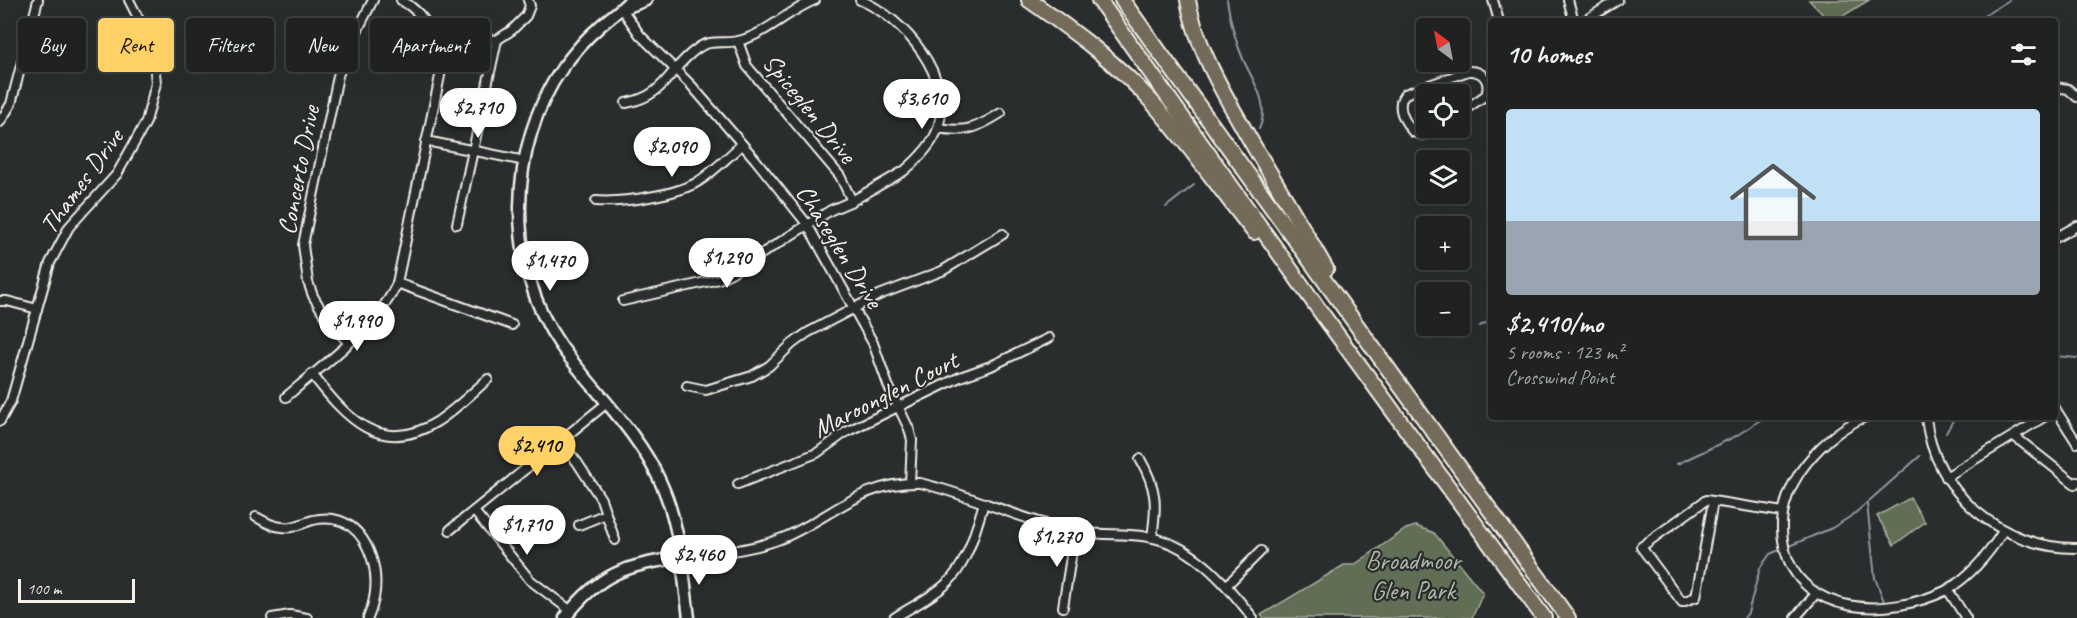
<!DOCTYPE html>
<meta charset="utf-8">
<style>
body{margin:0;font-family:Caveat,sans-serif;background:#2d2f2f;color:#f1f3f6;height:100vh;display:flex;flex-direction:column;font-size:22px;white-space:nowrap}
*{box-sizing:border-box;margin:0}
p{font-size:20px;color:#a2a4a5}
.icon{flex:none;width:33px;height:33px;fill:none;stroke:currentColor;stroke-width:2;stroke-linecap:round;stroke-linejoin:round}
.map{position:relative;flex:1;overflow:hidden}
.panel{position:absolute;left:1488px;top:18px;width:570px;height:402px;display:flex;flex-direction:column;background:#202222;border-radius:6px;box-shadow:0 6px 24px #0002,0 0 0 2px #3d3f40}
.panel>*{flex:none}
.top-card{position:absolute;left:18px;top:18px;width:570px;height:54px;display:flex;gap:12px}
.needle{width:39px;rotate:328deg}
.tools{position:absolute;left:1416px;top:18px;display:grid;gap:12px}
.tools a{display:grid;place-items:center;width:54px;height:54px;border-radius:6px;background:#202222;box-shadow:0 6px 24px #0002,0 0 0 2px #3d3f40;font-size:30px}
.scale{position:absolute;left:18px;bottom:15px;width:117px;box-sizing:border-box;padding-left:6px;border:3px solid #f4f1e8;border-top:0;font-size:16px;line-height:21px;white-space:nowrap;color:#f4f1e8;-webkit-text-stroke:4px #2a2d2e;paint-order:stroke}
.price{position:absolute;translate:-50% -51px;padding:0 14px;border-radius:21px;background:#fff;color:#222;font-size:20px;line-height:39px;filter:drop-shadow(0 2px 3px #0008)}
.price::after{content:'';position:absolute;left:50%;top:36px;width:18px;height:14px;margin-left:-9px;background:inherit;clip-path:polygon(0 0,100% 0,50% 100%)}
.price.on{background:#ffd166;color:#111}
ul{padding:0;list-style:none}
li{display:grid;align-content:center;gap:12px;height:318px;padding:0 18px}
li+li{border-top:2px solid #3d3f40}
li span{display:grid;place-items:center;height:186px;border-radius:6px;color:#555}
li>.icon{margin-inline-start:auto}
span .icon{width:108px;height:108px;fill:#fffc;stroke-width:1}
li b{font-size:26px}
h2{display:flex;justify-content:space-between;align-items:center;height:72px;padding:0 18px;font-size:26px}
.chip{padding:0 21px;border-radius:6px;background:#202222;box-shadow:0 6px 24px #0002,0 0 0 2px #3d3f40;font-size:21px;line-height:54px}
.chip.on{background:#ffd166;color:#111}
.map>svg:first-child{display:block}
</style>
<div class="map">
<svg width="2077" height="618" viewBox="0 0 2077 618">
<rect width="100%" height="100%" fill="#2a2d2e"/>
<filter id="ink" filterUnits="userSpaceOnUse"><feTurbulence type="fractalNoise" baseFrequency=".0167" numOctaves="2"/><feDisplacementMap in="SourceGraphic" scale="12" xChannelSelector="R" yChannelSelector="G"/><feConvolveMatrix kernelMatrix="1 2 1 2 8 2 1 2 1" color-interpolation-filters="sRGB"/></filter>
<g filter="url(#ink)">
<g fill="#616e55" stroke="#aab09e" stroke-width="1.5">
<path d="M 1809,0 L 1869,0 L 1835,21 L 1829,21 Z"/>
<path d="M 1910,498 L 1925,522 L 1894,545 L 1877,516 Z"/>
<path d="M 1416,526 L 1434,533 L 1483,593 L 1472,618 L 1263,618 L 1261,615 L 1344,565 L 1354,565 L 1406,529 Z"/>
</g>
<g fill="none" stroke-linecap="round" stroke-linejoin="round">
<g stroke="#8e9b9f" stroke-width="2">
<path d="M 1227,0 C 1230,20 1235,40 1243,59 C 1253,82 1271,104 1259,129"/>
<path d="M 1976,21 L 2009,0"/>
<path d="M 1166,207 L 1194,185"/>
<path d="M 1480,326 L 1491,320"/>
<path d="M 2055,356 L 2077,358"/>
<path d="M 1946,433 L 1955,417"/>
<path d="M 1677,464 L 1736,436 L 1765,417"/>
<path d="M 1867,504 L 1875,578 L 1885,604"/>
<path d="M 1744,618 L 1748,613 L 1760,568 L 1770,554 L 1832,528 L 1853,515 L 1920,456"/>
</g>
<defs>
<g id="street">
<path d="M 1493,0 L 1499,21"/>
<path d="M 1568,0 L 1574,21"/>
<path d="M 622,9 L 640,35 L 691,85 L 755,159 L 807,224 L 873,343 L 888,385 L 909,429 L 912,440 L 910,483"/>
<path d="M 1584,21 L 1618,0"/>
<path d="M 738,41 L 747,66 L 840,176 L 852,201"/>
<path d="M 437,44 L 467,37 L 497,40 L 512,30 L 526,16 L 530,6 L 528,0"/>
<path d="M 2055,87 L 2068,89 L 2077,97"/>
<path d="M 626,103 C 668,95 668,68 698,48 C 710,39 724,44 738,41 C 765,35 789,10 815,0"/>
<path d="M 0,122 L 11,104 L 38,0"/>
<path d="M 938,128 C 966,133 977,128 1001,113"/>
<path d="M 1437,128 L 1423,135 L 1413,132 C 1404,121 1395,106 1405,94 L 1468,71 C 1483,70 1491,81 1486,95 L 1460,113"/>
<path d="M 426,141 L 525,161"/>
<path d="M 596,201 C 621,203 678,195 699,181 C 714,171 728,157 741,145"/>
<path d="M 457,224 L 497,40"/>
<path d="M 2055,238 L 2077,226"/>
<path d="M 397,283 L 512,325"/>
<path d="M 0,301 L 7,301 L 37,309"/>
<path d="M 623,301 L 719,279 L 731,273 L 831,210 L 852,201 L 904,171 C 917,160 933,144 938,128 C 954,77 904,18 860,0"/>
<path d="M 348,342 L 327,319 L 313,296 L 308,282 L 303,245 L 338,76 L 346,53 L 373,0"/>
<path d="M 312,374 C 345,417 381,458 438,421 C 456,409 472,393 488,379"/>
<path d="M 687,386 L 706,390 L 752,376 L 769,366 L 792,344 L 807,333 L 879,295 L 942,271 L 1003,234"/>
<path d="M 286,397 C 321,366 379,326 397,283 L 440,76 C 442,45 429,16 401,0"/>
<path d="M 2055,410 L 2056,410 L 2077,443"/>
<path d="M 1865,417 C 1839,428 1816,449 1800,472 C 1785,495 1778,519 1784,546 C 1800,618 1890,618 1947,590 C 1970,576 1989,554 2003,531"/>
<path d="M 1926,417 C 1933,493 2003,549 2077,548"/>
<path d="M 0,421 L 11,401 L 50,263 L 69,227 L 117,174 L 146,122 L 156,83 L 154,62 L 150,41 L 129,0"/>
<path d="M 2014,436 L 2075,484 L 2077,482"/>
<path d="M 560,441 L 577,462 L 601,499 L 615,540"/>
<path d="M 1140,459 C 1157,488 1157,505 1152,537"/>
<path d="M 1946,477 L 2044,417"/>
<path d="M 738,484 L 817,453 L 846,432 L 960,377 L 991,366 L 1049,338"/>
<path d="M 1713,501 L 1696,597 L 1682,602 L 1641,547 L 1706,500 L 1783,512"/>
<path d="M 474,511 L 530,580 L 571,611"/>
<path d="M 256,517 C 265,522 272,526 282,527 C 294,529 302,523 313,520 C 344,513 363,531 372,559 C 378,579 376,599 368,618"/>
<path d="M 579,525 L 606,514"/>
<path d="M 450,530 L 607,403"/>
<path d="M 681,557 C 716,553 752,551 785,537 C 833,516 863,481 920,483 C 968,494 1012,516 1060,528 C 1087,536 1114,533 1142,536 C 1190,541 1225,582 1253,618"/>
<path d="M 1226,586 L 1261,551"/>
<path d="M 1948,590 L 1966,618"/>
<path d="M 1063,607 L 1075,532"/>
<path d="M 272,618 L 290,615 L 307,618"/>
<path d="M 894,618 C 911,607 931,598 946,584 C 968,564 975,531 984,503"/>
<path d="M 1795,618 L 1814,596"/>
</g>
<g id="secondary">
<path d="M 630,0 C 620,11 607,19 596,30 C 584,40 573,54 563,67 C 507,146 505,267 561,346 C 593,391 637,430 660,481 C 680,524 683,572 689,618"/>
<path d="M 625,8 L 646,0"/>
<path d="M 565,618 C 600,572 626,566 681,557"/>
</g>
<g id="highway">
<path d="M 1029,0 C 1073,31 1116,62 1152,102 C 1188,143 1220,189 1254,232"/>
<path d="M 1099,0 L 1325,318 L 1544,618"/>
<path d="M 1122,0 L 1568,618"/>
<path d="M 1188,0 C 1197,52 1230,104 1256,150 C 1280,189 1303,229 1326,269"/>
</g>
</defs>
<use href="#street" stroke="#f4f1e8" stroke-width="12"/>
<use href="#secondary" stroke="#f4f1e8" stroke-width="15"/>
<use href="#highway" stroke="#f4f1e8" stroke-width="18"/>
<use href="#street" stroke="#2a2d2e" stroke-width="8"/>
<use href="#secondary" stroke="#2a2d2e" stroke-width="10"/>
<use href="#highway" stroke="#736b5a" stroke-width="14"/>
</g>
</g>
<g text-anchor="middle" stroke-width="4.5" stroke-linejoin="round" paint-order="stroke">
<g font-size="26" fill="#f4f1e8" stroke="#2a2d2e">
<text transform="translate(810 108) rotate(51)" y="9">Spiceglen Drive</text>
<text transform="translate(298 170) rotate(-79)" y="9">Concerto Drive</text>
<text transform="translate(81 181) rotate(-54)" y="9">Thames Drive</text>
<text transform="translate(840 246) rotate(58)" y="9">Chaseglen Drive</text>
<text transform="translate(885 394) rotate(-27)" y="9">Maroonglen Court</text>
</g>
<g font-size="26" fill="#b2b6a6" stroke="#2a2d2e">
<text x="1413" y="569">Broadmoor<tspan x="1413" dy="30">Glen Park</tspan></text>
</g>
</g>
</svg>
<div class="tools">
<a><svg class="needle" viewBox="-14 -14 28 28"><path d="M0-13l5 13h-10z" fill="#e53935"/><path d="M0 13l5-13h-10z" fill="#a2a4a5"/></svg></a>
<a><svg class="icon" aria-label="locate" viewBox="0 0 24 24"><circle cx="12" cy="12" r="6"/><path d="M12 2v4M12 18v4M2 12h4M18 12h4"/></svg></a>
<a><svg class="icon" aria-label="layers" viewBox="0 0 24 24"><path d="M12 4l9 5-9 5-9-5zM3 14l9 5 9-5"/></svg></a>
<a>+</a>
<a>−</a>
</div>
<div class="scale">100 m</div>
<b class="price" style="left:922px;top:130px">$3,610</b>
<b class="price" style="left:478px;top:139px">$2,710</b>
<b class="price" style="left:672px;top:178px">$2,090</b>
<b class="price" style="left:727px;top:289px">$1,290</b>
<b class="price" style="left:550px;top:292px">$1,470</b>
<b class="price" style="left:357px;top:352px">$1,990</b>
<b class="price on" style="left:537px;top:477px">$2,410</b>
<b class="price" style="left:527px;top:556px">$1,710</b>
<b class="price" style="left:1057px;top:568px">$1,270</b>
<b class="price" style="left:699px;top:586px">$2,460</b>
<div class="top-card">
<a class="chip">Buy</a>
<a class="chip on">Rent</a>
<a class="chip">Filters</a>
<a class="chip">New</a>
<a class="chip">Apartment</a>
</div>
<section class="panel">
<h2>10 homes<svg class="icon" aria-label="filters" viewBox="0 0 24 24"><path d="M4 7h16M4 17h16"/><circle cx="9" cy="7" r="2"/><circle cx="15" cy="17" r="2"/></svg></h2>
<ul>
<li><span style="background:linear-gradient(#bfe0f5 60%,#9aa5b1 0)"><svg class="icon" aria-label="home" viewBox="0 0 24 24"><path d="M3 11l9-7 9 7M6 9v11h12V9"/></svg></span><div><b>$2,410/mo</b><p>5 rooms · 123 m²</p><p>Crosswind Point</p></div></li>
</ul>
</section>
</div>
